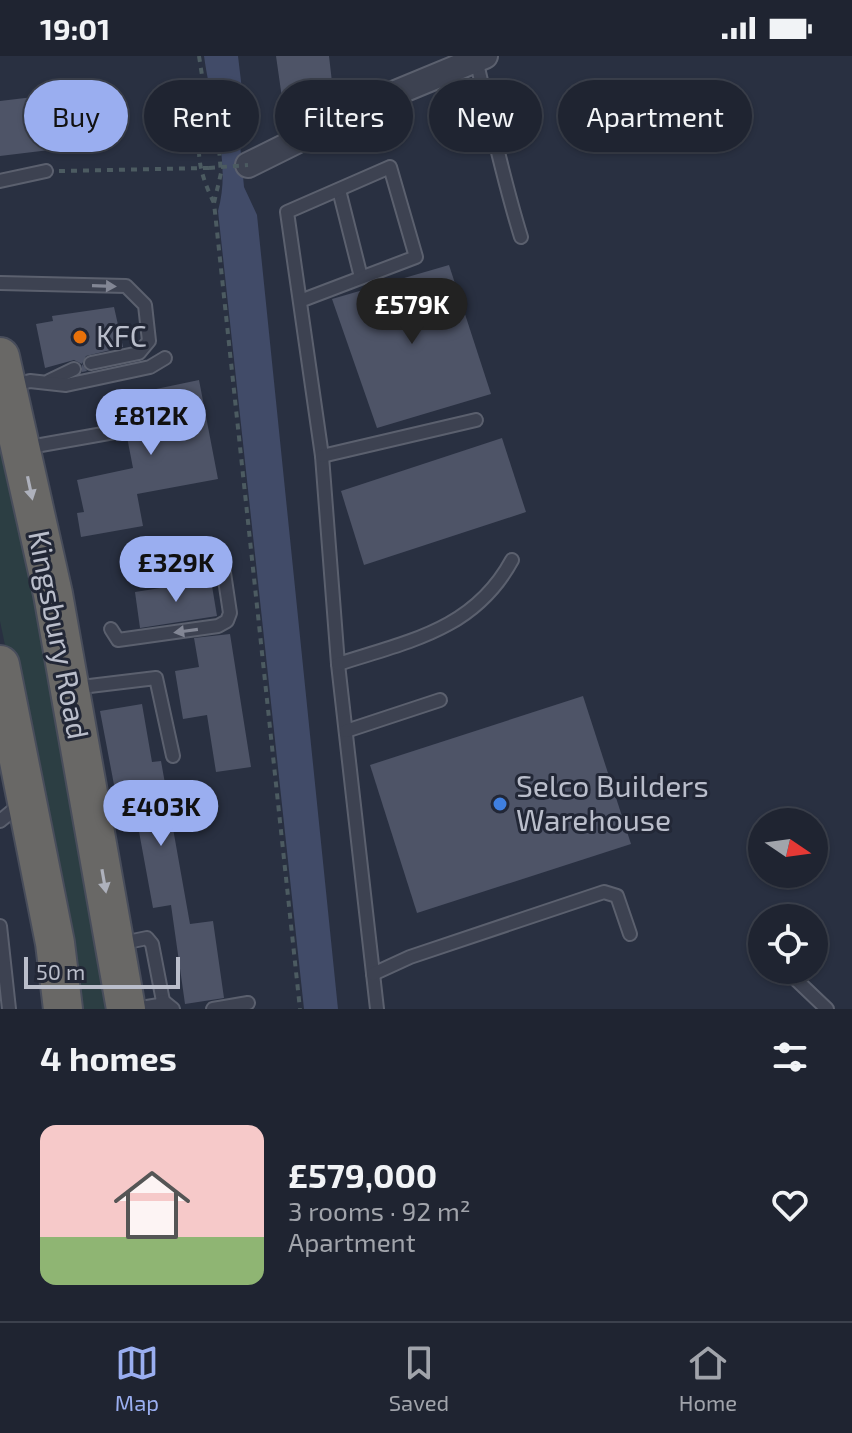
<!DOCTYPE html>
<meta charset="utf-8">
<style>
body{margin:0;font-family:"Exo 2",sans-serif;background:#272c39;color:#f1f3f6;height:100vh;display:flex;flex-direction:column;font-size:30px;white-space:nowrap}
*{box-sizing:border-box;margin:0}
p{font-size:26px;color:#a1a4ab}
.icon{flex:none;width:44px;height:44px;fill:none;stroke:currentColor;stroke-width:2;stroke-linecap:round;stroke-linejoin:round}
.map{position:relative;height:953px;overflow:hidden}
.details{display:flex;flex-direction:column;background:#1f2431;flex:1}
.details>*{flex:none}
.hud{position:absolute;left:24px;top:24px;width:804px;height:72px;display:flex;gap:16px}
.needle{width:52px;rotate:103deg}
.tools{position:absolute;left:748px;top:752px;display:grid;gap:16px}
.tools a{display:grid;place-items:center;width:80px;height:80px;border-radius:50%;background:#1f2431;box-shadow:0 2px 6px #0004,0 0 0 2px #3c414d;font-size:40px}
.scale{position:absolute;left:24px;bottom:20px;width:156px;box-sizing:border-box;padding-left:8px;border:4px solid #babecb;border-top:0;font-size:22px;line-height:28px;white-space:nowrap;color:#babecb;-webkit-text-stroke:6px #222736;paint-order:stroke}
.price{position:absolute;translate:-50% -68px;padding:0 18px;border-radius:28px;background:#9aaef0;color:#111;font-size:26px;line-height:52px;filter:drop-shadow(0 2px 4px #0008)}
.price::after{content:'';position:absolute;left:50%;top:48px;width:24px;height:18px;margin-left:-12px;background:inherit;clip-path:polygon(0 0,100% 0,50% 100%)}
.price.active{background:#222;color:#fff}
ul{padding:0;list-style:none}
li{display:flex;align-items:center;gap:24px;height:200px;padding:0 40px}
li span{display:grid;place-items:center;flex:none;width:224px;height:160px;border-radius:16px;color:#555}
li>.icon{margin-inline-start:auto}
span .icon{width:96px;height:96px;fill:#fffc;stroke-width:1}
li b{font-size:34px}
h2{display:flex;justify-content:space-between;align-items:center;height:96px;padding:0 40px;font-size:34px}
.pill{padding:0 28px;border-radius:36px;background:#1f2431;box-shadow:0 2px 6px #0004,0 0 0 2px #3c414d;font-size:28px;line-height:72px}
.pill.active{background:#9aaef0;color:#111}
.status{display:flex;justify-content:space-between;align-items:center;height:56px;padding:0 40px;background:#1f2431;direction:ltr}
.status svg{height:22px;fill:currentColor}
.dock{display:flex;justify-content:space-around;align-items:center;height:112px;border-top:2px solid #3c414d;background:#1f2431;font-size:22px;color:#a1a4ab}
.dock a{display:grid;justify-items:center;gap:4px}
.dock .active{color:#9aaef0}
.map>svg:first-child{display:block}
</style>
<div class="status"><b>19:01</b><svg viewBox="0 0 49 12"><path d="M0 12V9h3v3zM5 12V6h3v6zM10 12V3h3v9zM15 12V0h3v12zM26 1h20v11H26zM47 4h2v5h-2z"/></svg></div>
<div class="map">
<svg width="852" height="953" viewBox="0 0 852 953">
<rect width="100%" height="100%" fill="#293041"/>
<path fill="#2c3e43" d="M 0,360 L 9,394 L 111,953 L 74,953 L 39,752 L 0,565 Z"/>
<path fill="#414b68" d="M 204,0 L 238,0 L 243,42 L 244,60 L 239,77 L 244,131 L 257,159 L 338,953 L 304,953 L 218,155 C 232,106 211,51 204,0 Z"/>
<g fill="#4e5467">
<path d="M 276,0 L 329,0 L 332,26 L 299,31 L 300,39 L 282,42 Z"/>
<path d="M 92,34 L 99,88 L 0,100 L 0,45 Z"/>
<path d="M 449,209 L 491,338 L 377,372 L 332,243 Z"/>
<path d="M 114,251 L 123,291 L 86,300 L 82,308 L 87,315 L 82,316 L 82,308 L 74,304 L 45,312 L 36,268 L 53,265 L 52,260 Z"/>
<path d="M 199,324 L 218,423 L 137,438 L 143,470 L 81,481 L 77,457 L 84,456 L 77,424 L 133,412 L 127,381 L 129,373 L 118,341 Z"/>
<path d="M 502,382 L 526,456 L 364,509 L 341,435 Z"/>
<path d="M 211,524 L 217,560 L 140,572 L 135,536 Z"/>
<path d="M 230,578 L 251,711 L 216,716 L 207,659 L 183,663 L 175,615 L 199,611 L 194,582 Z"/>
<path d="M 583,640 L 631,788 L 417,857 L 370,709 Z"/>
<path d="M 142,648 L 152,706 L 161,705 L 190,868 L 213,865 L 224,942 L 185,948 L 171,849 L 153,852 L 131,732 L 115,734 L 100,655 Z"/>
</g>
<g fill="none" stroke-linecap="round" stroke-linejoin="round">
<defs>
<g id="service">
<path d="M 476,3 C 490,63 503,123 521,181"/>
<path d="M 0,125 L 46,115"/>
<path d="M 339,134 L 361,221"/>
<path d="M 0,227 L 126,230 L 145,249 L 149,285 L 139,297 L 91,307"/>
<path d="M 300,245 L 416,201 L 390,111 L 287,156 L 322,400 L 338,608 L 377,953"/>
<path d="M 49,325 L 74,313"/>
<path d="M 10,330 L 30,325 L 66,329 L 150,311 L 165,302"/>
<path d="M 24,392 L 120,375"/>
<path d="M 322,400 L 476,364"/>
<path d="M 111,573 L 118,584 L 218,570 L 227,565 L 230,557 L 221,497 L 214,490 L 202,490"/>
<path d="M 338,608 C 409,585 474,574 512,504"/>
<path d="M 73,632 L 156,622 L 173,700"/>
<path d="M 346,675 L 440,644"/>
<path d="M 0,765 L 22,747"/>
<path d="M 0,870 L 9,953"/>
<path d="M 118,888 L 147,882 L 152,888 L 163,945"/>
<path d="M 786,914 L 827,953"/>
<path d="M 373,918 L 410,901 L 604,836 L 617,840 L 630,878"/>
<path d="M 135,953 L 159,949 L 163,945 L 173,953"/>
<path d="M 213,953 L 248,947"/>
</g>
<path id="minor" d="M 248,109 L 381,43 L 485,0"/>
<g id="trunk">
<path d="M 0,301 L 53,538 L 126,953"/>
<path d="M 0,609 L 55,887 L 63,953"/>
</g>
</defs>
<use href="#service" stroke="#5b606e" stroke-width="16"/>
<use href="#minor" stroke="#5b606e" stroke-width="28"/>
<use href="#trunk" stroke="#484d5b" stroke-width="42"/>
<g stroke="#4c5b61" stroke-width="4" stroke-dasharray="6 6" stroke-linecap="butt">
<path d="M 199,0 L 208,58 L 219,93 L 221,117 L 214,147 L 300,953"/>
<path d="M 207,60 C 192,91 200,118 214,147"/>
<path d="M 59,115 L 209,112"/>
</g>
<use href="#service" stroke="#3d4251" stroke-width="12"/>
<use href="#minor" stroke="#3d4251" stroke-width="24"/>
<use href="#trunk" stroke="#696866" stroke-width="38"/>
<path stroke="#4c5b61" stroke-width="4" stroke-dasharray="6 6" stroke-linecap="butt" d="M 209,112 L 248,109"/>
</g>
<defs><path id="oneway-solid" d="M-6-.8H1V-3.2L6.5 0L1 3.2V.8H-6Z" transform="scale(2)"/></defs>
<g fill="#828694">
<use href="#oneway-solid" transform="translate(104 230) rotate(2)"/>
<use href="#oneway-solid" transform="translate(186 575) rotate(172)"/>
</g>
<g fill="#aeb1bc">
<use href="#oneway-solid" transform="translate(30 432) rotate(78)"/>
<use href="#oneway-solid" transform="translate(104 825) rotate(80)"/>
</g>
<circle fill="#e8710a" stroke="#222736" stroke-width="3" cx="80" cy="281" r="8"/>
<circle fill="#3f7fe0" stroke="#222736" stroke-width="3" cx="500" cy="748" r="8"/>
<g text-anchor="middle" stroke-width="6" stroke-linejoin="round" paint-order="stroke">
<g font-size="30" fill="#babecb" stroke="#222736" text-anchor="start">
<text x="96" y="291">KFC</text>
<text x="516" y="741">Selco Builders<tspan x="516" dy="34">Warehouse</tspan></text>
</g>
<g font-size="30" fill="#babecb" stroke="#222736">
<text transform="translate(58 579) rotate(79)" y="10">Kingsbury Road</text>
</g>
</g>
</svg>
<div class="tools">
<a><svg class="needle" viewBox="-14 -14 28 28"><path d="M0-13l5 13h-10z" fill="#e53935"/><path d="M0 13l5-13h-10z" fill="#a1a4ab"/></svg></a>
<a><svg class="icon" aria-label="locate" viewBox="0 0 24 24"><circle cx="12" cy="12" r="6"/><path d="M12 2v4M12 18v4M2 12h4M18 12h4"/></svg></a>
</div>
<div class="scale">50 m</div>
<b class="price active" style="left:412px;top:290px">£579K</b>
<b class="price" style="left:151px;top:401px">£812K</b>
<b class="price" style="left:176px;top:548px">£329K</b>
<b class="price" style="left:161px;top:792px">£403K</b>
<div class="hud">
<a class="pill active">Buy</a>
<a class="pill">Rent</a>
<a class="pill">Filters</a>
<a class="pill">New</a>
<a class="pill">Apartment</a>
</div>
</div>
<section class="details">
<h2>4 homes<svg class="icon" aria-label="filters" viewBox="0 0 24 24"><path d="M4 7h16M4 17h16"/><circle cx="9" cy="7" r="2"/><circle cx="15" cy="17" r="2"/></svg></h2>
<ul>
<li><span style="background:linear-gradient(#f6c9c9 70%,#8fb573 0)"><svg class="icon" aria-label="home" viewBox="0 0 24 24"><path d="M3 11l9-7 9 7M6 9v11h12V9"/></svg></span><div><b>£579,000</b><p>3 rooms · 92 m²</p><p>Apartment</p></div><svg class="icon" aria-label="heart" viewBox="0 0 24 24"><path d="M12 20l-8-8c-3-5 5-10 8-4 3-6 11-1 8 4z"/></svg></li>
</ul>
</section>
<nav class="dock">
<a class="active"><svg class="icon" aria-label="map" viewBox="0 0 24 24"><path d="M3 6l6-2 6 2 6-2v14l-6 2-6-2-6 2zM9 4v14M15 6v14"/></svg>Map</a>
<a><svg class="icon" aria-label="saved" viewBox="0 0 24 24"><path d="M7 4h10v16l-5-4-5 4z"/></svg>Saved</a>
<a><svg class="icon" aria-label="home" viewBox="0 0 24 24"><path d="M3 11l9-7 9 7M6 9v11h12V9"/></svg>Home</a>
</nav>
